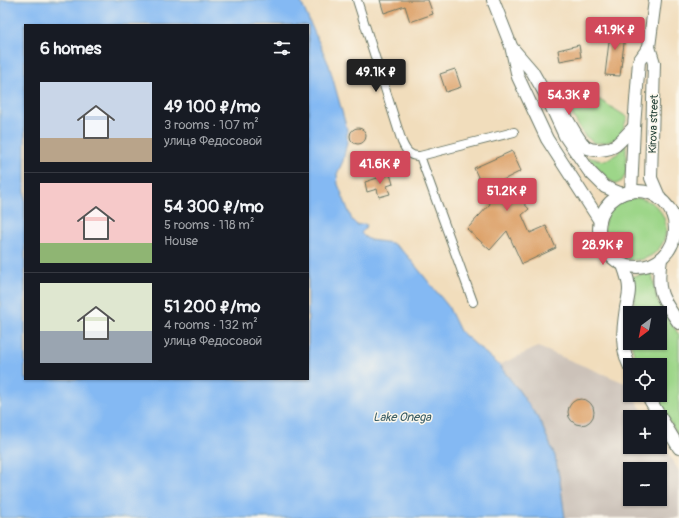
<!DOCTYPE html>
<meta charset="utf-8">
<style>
body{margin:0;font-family:Pangolin,sans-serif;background:#242831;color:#f1f3f6;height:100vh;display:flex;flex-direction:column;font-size:15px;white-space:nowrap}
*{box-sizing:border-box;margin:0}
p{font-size:13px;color:#9ea1a6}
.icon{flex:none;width:22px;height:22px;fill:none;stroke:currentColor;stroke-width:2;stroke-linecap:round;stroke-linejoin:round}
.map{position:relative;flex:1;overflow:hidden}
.details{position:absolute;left:24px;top:24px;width:285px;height:356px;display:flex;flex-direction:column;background:#171b24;border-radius:0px;box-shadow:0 1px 3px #0004}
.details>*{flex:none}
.needle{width:26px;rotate:212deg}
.tools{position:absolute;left:623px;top:306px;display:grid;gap:8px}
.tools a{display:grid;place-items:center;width:44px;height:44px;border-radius:0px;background:#171b24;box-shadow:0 1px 3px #0004;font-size:20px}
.price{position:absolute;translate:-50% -34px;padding:0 9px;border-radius:4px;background:#d1495b;color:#fff;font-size:13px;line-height:26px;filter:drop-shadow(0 1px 2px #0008)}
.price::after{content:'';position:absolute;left:50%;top:24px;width:12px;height:9px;margin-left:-6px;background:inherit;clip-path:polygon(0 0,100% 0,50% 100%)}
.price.selected{background:#222;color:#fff}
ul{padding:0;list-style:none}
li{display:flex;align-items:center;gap:12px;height:100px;padding:0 16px}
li+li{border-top:1px solid #363941}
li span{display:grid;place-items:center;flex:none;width:112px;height:80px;border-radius:0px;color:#555}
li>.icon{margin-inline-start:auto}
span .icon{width:48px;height:48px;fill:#fffc;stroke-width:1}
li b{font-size:17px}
h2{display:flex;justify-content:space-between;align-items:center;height:48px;padding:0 16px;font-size:17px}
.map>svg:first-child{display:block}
</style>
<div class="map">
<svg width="679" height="518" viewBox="0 0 679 518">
<rect width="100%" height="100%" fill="#fbf7ec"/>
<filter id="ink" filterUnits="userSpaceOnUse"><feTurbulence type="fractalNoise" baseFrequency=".025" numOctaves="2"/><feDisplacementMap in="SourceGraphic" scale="8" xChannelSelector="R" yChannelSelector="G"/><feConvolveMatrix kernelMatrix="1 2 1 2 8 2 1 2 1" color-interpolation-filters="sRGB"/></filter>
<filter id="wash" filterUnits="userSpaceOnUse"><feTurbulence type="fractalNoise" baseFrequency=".012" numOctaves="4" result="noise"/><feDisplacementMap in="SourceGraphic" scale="16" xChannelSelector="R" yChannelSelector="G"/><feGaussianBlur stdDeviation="0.9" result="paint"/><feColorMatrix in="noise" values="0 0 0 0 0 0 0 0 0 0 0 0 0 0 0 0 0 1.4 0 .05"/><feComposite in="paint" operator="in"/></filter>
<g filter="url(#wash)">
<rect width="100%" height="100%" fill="#f1ddbc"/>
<path fill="#ccc2b9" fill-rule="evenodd" d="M 538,347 L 625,383 L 630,390 L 630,395 L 633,395 L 646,417 L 630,417 L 630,447 L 660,447 L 660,440 L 679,471 L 679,518 L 565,518 L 560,481 L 555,456 L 540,421 L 499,365 ZM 630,469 L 660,469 L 660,499 L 630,499 Z"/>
<g fill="#9dd689" stroke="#5e8a5e">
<path d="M 600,100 L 627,117 C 621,138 616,143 594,143 L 584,135 L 568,107 Z"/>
<path d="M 626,144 L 626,173 L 622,181 L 616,184 L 607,178 L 587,157 L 604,161 L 617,154 Z"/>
<circle cx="635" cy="229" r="31"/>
<path d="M 652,273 L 657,300 L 679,335 L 679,437 L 654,395 L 660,395 L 660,365 L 637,365 L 631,343 L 660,343 L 660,313 L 632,313 L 635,298 L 632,276 Z"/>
</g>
<path fill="#84b9f3" stroke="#527b94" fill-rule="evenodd" d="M 0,0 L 300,0 L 329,65 L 343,115 L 347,129 L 347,142 L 343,161 L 337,174 L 338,184 L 352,220 L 357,225 L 364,224 L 367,225 L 366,228 L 361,233 L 365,237 L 370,240 L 392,243 L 406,254 L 448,306 L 460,331 L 499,365 L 517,388 L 540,421 L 555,456 L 560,481 L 565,518 L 0,518 ZM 25,25 L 308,25 L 308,379 L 25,379 Z"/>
<g id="blocks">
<g fill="#dc9f65">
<path d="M 380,0 L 428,0 L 433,14 L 410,22 L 405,6 L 384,13 Z"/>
<path d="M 611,25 L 626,27 L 620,76 L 605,75 Z"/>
<path d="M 579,45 L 581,57 L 560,61 L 558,50 Z"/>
<path d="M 455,69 L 461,87 L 446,92 L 440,74 Z"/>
<circle cx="358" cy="136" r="8"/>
<path d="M 512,151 L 521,171 L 503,180 L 529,209 L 522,215 L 530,233 L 546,226 L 556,248 L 522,264 L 507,231 L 490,250 L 467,229 L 490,204 L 474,168 Z"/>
<path d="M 390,174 L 393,184 L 387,186 L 390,194 L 379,197 L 377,189 L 367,192 L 365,182 Z"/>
<circle cx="581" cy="412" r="13"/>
</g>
</g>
</g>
<g filter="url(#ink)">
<use href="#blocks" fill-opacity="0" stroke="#687564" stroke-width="1"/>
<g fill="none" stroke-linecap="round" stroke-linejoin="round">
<defs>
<g id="street">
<path d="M 357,0 L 402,142 C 406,151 410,157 420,156 L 514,132"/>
<path d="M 420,156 L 473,302"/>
</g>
<g id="secondary">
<path d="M 493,0 L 511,46 L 518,77 L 547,139 L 600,221"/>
<path d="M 655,0 L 649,47 L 654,63 L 651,178 L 660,199"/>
<path d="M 513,49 L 532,71 L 547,97 L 565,136 L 589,171 L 605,187 L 622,194"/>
<path d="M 553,94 C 560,105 577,140 586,147 C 594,152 609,150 616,145 C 622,140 628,133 634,127"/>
<circle cx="637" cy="229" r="38"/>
<path d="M 631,192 L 634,127 L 639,61 L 649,47"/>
<path d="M 661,259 C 656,290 661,298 679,323"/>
<path d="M 623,265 C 626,273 629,281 629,289 C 629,296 627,302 626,308 C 623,329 620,347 630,367"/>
<path d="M 647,395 L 679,448"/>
</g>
</defs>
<use href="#street" stroke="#687564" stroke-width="10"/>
<use href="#secondary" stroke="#687564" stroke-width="14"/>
<use href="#street" stroke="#fff" stroke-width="8"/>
<use href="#secondary" stroke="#fff" stroke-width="12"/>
</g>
</g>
<g text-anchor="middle" stroke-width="3" stroke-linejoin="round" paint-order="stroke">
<g font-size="11" fill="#1f3d34" stroke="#fbf7ec">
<text transform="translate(653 124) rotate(-88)" y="4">Kirova street</text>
</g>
<g font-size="12" font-style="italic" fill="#385c64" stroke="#fbf7ec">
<text x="402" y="421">Lake Onega</text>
</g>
</g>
</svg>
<div class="tools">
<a><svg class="needle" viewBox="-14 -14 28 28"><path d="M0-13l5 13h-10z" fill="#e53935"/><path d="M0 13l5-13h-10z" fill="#9ea1a6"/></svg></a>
<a><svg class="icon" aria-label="locate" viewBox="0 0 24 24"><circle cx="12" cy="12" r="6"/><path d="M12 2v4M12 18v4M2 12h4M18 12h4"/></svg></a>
<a>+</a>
<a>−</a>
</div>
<b class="price" style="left:615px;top:51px">41.9K ₽</b>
<b class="price selected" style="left:376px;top:93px">49.1K ₽</b>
<b class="price" style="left:569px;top:116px">54.3K ₽</b>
<b class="price" style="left:380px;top:185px">41.6K ₽</b>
<b class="price" style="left:507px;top:212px">51.2K ₽</b>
<b class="price" style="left:603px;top:266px">28.9K ₽</b>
<section class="details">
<h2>6 homes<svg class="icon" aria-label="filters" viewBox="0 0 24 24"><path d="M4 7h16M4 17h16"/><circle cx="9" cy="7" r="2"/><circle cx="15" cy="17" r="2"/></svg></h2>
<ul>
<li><span style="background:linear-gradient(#c9d6e8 70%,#b9a48a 0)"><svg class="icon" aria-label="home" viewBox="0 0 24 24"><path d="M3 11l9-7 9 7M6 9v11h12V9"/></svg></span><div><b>49 100 ₽/mo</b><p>3 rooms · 107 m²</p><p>улица Федосовой</p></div></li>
<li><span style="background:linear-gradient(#f6c9c9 75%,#8fb573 0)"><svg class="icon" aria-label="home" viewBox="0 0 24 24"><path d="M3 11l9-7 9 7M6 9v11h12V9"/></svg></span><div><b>54 300 ₽/mo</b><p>5 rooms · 118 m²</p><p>House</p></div></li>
<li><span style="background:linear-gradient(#dfe7d0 60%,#9aa5b1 0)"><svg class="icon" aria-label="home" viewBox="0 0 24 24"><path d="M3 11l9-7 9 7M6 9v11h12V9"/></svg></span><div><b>51 200 ₽/mo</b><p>4 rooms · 132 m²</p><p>улица Федосовой</p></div></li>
</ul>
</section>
</div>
